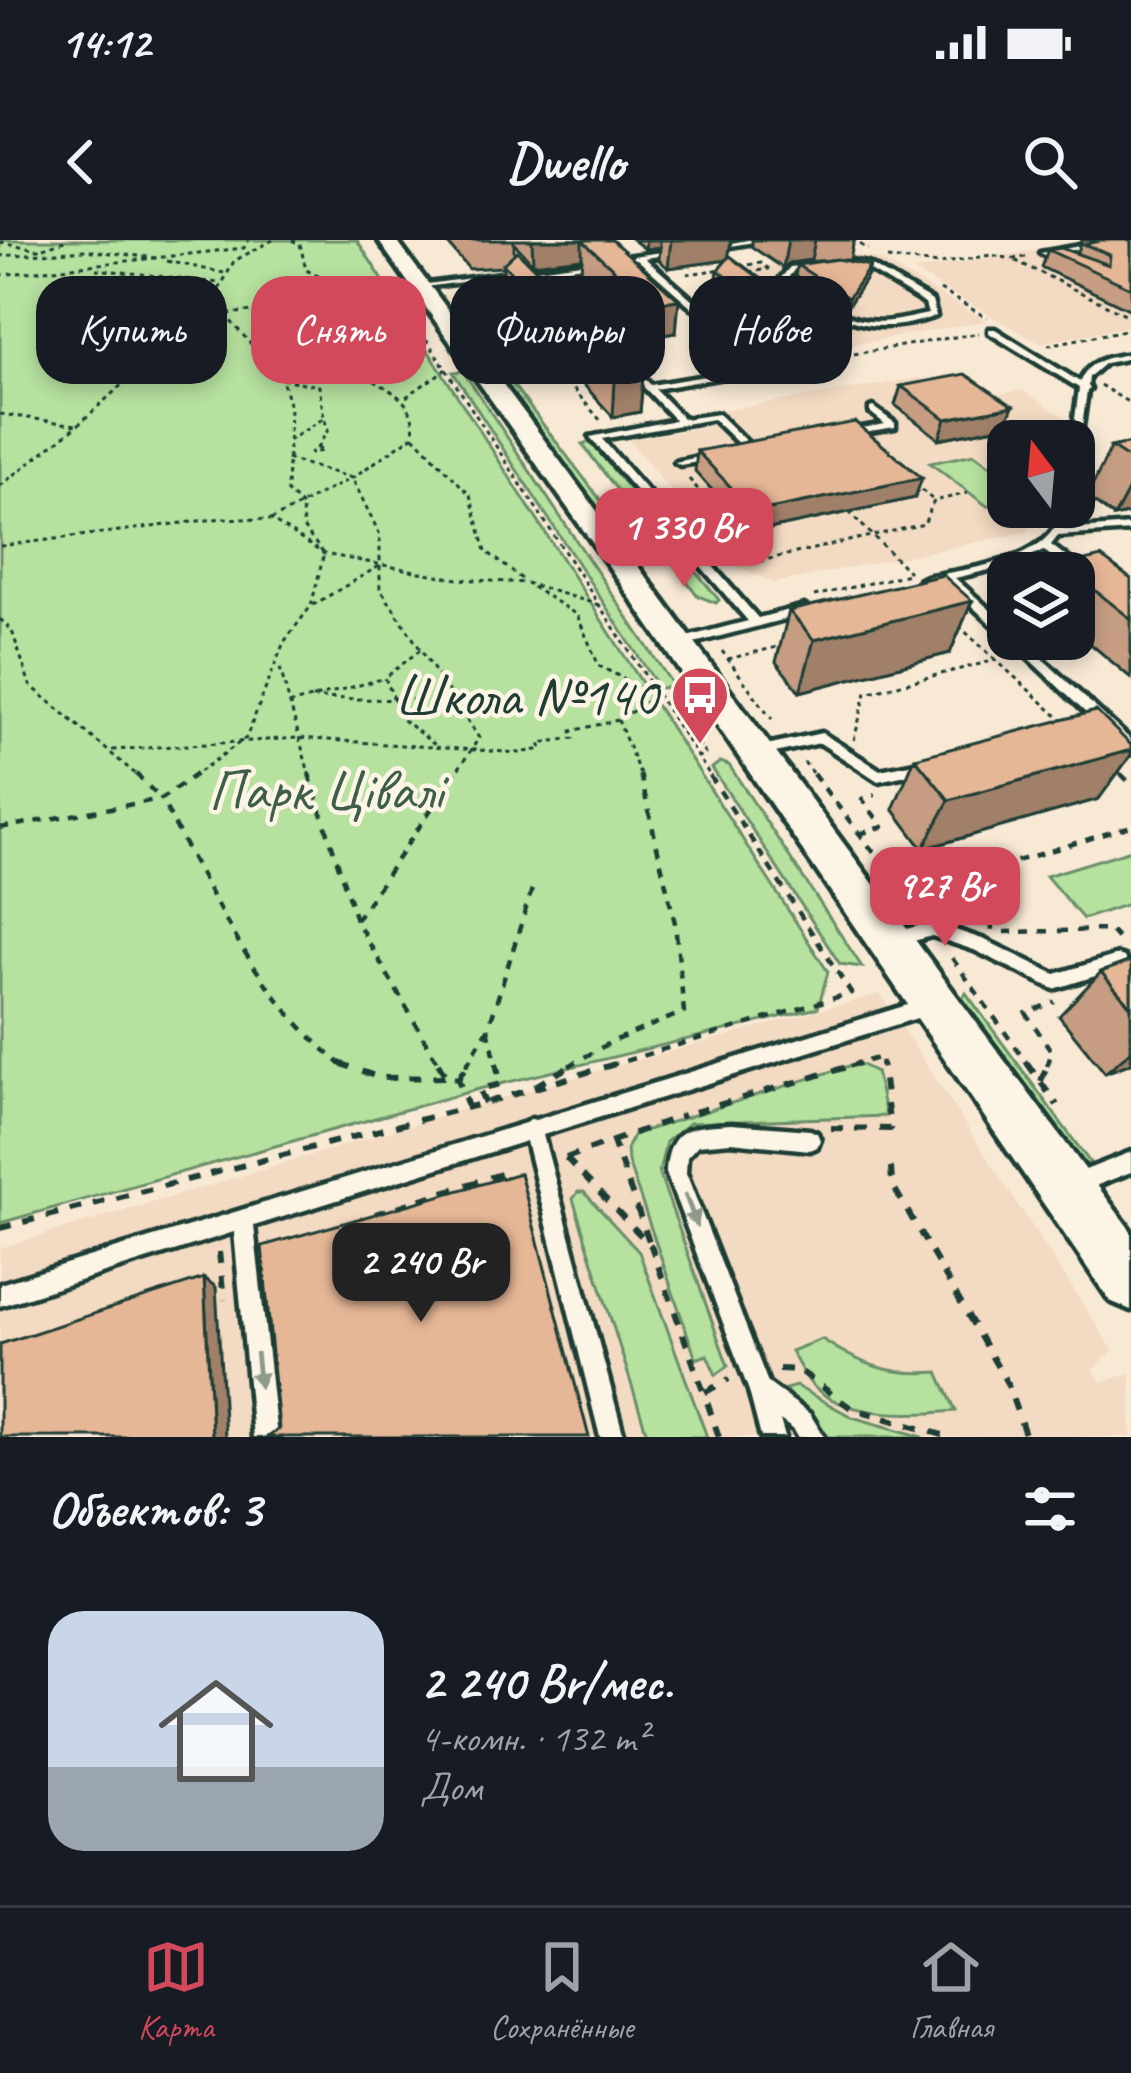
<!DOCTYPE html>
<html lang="ru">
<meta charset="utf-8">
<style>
body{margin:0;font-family:Caveat,sans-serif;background:#20242c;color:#f1f3f6;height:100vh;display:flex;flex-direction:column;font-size:45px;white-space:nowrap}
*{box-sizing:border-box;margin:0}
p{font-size:39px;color:#9ea1a6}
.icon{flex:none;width:66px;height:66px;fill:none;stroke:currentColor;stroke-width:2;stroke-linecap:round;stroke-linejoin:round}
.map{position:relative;height:1197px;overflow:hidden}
.details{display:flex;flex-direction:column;background:#171b24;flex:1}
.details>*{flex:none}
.guide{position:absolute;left:36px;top:36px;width:1059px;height:108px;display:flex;gap:24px}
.needle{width:78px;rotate:344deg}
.tools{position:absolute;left:987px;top:180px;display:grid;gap:24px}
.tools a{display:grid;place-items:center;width:108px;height:108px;border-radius:24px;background:#171b24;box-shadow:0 6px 18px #0003;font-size:60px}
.price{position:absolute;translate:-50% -102px;padding:0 27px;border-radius:24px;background:#d1495b;color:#fff;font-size:39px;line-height:78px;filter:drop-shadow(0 3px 6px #0008)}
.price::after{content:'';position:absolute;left:50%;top:72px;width:36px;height:27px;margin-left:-18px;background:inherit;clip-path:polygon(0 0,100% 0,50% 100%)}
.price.active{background:#222;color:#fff}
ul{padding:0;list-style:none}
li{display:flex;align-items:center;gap:36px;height:300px;padding:0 48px}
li+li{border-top:3px solid #363941}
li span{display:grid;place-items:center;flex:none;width:336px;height:240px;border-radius:36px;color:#555}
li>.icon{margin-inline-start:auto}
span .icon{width:144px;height:144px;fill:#fffc;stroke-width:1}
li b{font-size:51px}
h2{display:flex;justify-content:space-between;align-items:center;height:144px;padding:0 48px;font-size:51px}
.pill{padding:0 42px;border-radius:36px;background:#171b24;box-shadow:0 6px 18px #0003;font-size:42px;line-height:108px}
.pill.active{background:#d1495b;color:#fff}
.status{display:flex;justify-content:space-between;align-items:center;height:84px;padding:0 60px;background:#171b24;direction:ltr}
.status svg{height:33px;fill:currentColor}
header{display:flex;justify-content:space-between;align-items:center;height:156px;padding:0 48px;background:#171b24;font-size:54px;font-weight:700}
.dock{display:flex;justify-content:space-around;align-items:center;height:168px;border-top:3px solid #363941;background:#171b24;font-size:33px;color:#9ea1a6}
.dock a{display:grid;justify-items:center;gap:6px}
.dock .active{color:#d1495b}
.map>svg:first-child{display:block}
</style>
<div class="status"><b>14:12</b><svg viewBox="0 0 49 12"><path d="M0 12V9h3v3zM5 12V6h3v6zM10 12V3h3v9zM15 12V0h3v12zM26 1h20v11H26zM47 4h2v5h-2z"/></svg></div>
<header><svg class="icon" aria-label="back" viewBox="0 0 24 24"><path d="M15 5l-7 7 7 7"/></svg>Dwello<svg class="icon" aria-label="search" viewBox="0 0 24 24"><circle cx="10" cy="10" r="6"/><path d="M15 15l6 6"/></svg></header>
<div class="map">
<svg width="1131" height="1197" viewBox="0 0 1131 1197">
<rect width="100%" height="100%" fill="#f8e9d5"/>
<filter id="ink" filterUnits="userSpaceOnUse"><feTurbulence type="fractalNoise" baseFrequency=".00833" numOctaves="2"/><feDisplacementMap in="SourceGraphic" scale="24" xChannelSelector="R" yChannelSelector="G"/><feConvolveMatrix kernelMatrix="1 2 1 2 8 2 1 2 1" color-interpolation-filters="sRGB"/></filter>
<g filter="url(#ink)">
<g fill="#f3dac2">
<path d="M 1127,4 L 1131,6 L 1131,86 L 1039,103 L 913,31 L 1055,7 L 1070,14 Z"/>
<path d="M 847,13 L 879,20 L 986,81 L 817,111 L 714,33 Z"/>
<path d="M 919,138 L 933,147 L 985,157 L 1022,150 L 1075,184 L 1045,191 L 1059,201 L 1008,201 L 1008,267 L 1044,267 L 1027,292 L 774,343 L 729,322 L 629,200 L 706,187 L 696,175 Z"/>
<path d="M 880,754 L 1113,1110 L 1093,1130 L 1102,1142 L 1131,1133 L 1131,1197 L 0,1197 L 0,1008 L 529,850 Z"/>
</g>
<g fill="#b6e19f" stroke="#6a8f6a" stroke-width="3">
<path d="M 0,0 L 357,0 L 828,732 L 818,768 L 479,849 L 0,983 Z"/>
<path d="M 500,128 L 634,304 L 621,307 L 490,130 Z"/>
<path d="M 463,131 L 674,447 L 659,448 L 453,132 Z"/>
<path d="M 591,202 L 719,360 L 716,363 L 698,356 L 582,204 Z"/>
<path d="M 974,214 L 1008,238 L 1008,261 L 987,266 L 930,223 Z"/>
<path d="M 720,522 L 729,525 L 862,727 L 840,724 L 712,528 Z"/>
<path d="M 1131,610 L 1131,663 L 1083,679 L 1046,636 Z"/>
<path d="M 966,753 L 1091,924 L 1079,924 L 960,762 Z"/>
<path d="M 858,823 L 876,832 L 886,876 L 689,883 L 666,902 L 659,933 L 728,1126 L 716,1135 L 707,1115 L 696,1119 L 628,922 L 627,907 L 634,894 Z"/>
<path d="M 578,952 L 584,952 L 639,1012 L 707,1197 L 648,1197 L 573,959 Z"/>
<path d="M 822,1099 C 860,1125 891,1136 938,1132 L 956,1171 C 914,1175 843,1179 811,1144 C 803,1135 797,1121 791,1111 Z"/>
<path d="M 796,1146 L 852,1177 L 923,1197 L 821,1197 L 785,1149 Z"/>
</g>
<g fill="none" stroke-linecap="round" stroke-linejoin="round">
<defs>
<g id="lane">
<path d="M 748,0 L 766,0 L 712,9 L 709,7 Z"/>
<path d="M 1092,4 L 1090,7 L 1050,14 L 1065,22 L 1063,25 L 1040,13 Z"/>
<path d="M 677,10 L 679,13 L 645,18 L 768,126 L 811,119 L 815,121 L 655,149 L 684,179 L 718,174 L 753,208 L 753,212 L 747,212 L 713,179 L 602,199 L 758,378 L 804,366 L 810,370 L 808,373 L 679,407 L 673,403 L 675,400 L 748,381 L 590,197 L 675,180 L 639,142 L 640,140 L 646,140 L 651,145 L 760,127 L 637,19 L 417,48 L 413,46 Z"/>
<path d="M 845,20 L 868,24 L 932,61 L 936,76 C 887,93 855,89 812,60 L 797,63 L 846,99 L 838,119 L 832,119 L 838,100 L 787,62 L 806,57 L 780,39 L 790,27 L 818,24 L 818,26 L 794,30 L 788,38 C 812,54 839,78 868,81 C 887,84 908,78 928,74 L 925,64 L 864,27 L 843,23 Z"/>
<path d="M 591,47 L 624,81 L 624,85 L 618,85 L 586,51 L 557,54 L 553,52 Z"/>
<path d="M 989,89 L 995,89 L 1080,142 C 1088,119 1110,117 1131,114 L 1131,118 L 1105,123 L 1089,137 L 1088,146 L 1090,149 L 1087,151 L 1077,222 L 1074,223 L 1074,201 L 1072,201 L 1079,148 L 989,93 Z"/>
<path d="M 873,167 L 895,183 L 895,187 L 845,195 L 845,191 L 885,184 L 870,172 L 870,168 Z"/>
<path d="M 713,214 L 718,217 L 716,219 L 680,225 L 675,222 Z"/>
<path d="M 1062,267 L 1072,267 L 1064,290 L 1131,285 L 1131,291 L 1058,296 L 1051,305 L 1086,332 L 1086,336 L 1078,336 L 1043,310 L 1015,324 L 955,338 L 1008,386 L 1008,397 L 1004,396 L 944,340 L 926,343 L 920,340 L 926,337 C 965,329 1035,323 1056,285 C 1059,280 1060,273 1062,267 Z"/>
<path d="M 1008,399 L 1021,399 L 1131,500 L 1131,513 L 1126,511 Z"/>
<path d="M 822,493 L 880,530 L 930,520 L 937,525 L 930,530 L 878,541 L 820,503 L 757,517 L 750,512 L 757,507 Z"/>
<path d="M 932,682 L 985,700 L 1055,734 L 1118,715 L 1124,717 L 1126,722 L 1124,727 L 1054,749 L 974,710 L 932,696 L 891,707 L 885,705 L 883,700 L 885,695 Z"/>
<path d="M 930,758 L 936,760 L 939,766 L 936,772 L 930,774 L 543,895 L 624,1197 L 600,1197 L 526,901 L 254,986 L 277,1197 L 253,1197 L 234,992 L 0,1066 L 0,1044 L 525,883 L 532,879 L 535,880 Z"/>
<path d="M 731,884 L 810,890 L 817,893 L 820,900 L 817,907 L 810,910 L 731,902 L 698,905 L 687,917 L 686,933 L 768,1143 L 810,1174 L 824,1197 L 798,1197 L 794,1190 L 780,1180 L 785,1197 L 761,1197 L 749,1151 L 666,933 C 669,885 691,887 731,884 Z"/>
<path d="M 1131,912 L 1131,932 L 1072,955 L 1065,952 L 1062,945 L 1065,938 Z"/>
</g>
<path id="secondary" d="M 378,0 L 396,0 L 1131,991 L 1131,1070 L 1110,1061 L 606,322 Z"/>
</defs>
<use href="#lane" stroke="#1f3d34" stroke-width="9"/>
<use href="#secondary" stroke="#1f3d34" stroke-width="9"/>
<g stroke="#1f3d34" stroke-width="3" stroke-dasharray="4.5 4.5" stroke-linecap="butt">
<path d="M 852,0 L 868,9"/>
<path d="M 0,2 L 42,10"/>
<path d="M 43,8 L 68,0"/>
<path d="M 0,16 L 86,10 L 156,18"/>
<path d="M 1026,17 L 1012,19 L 1131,77"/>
<path d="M 887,19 L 940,24 L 991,15 L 1012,19"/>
<path d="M 167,21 L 224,33"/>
<path d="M 740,26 L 761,23 L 769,29"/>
<path d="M 96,29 L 219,43"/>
<path d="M 749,32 L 769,29"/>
<path d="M 687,34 L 723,29"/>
<path d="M 0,35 L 244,8 L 249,0"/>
<path d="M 940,50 L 987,78"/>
<path d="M 397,54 L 711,537"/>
<path d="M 491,54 L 601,181"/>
<path d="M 192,79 L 395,52"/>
<path d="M 1048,105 L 1131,89"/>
<path d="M 854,114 L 979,93"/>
<path d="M 500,121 L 542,114"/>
<path d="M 282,139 L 319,146 L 324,178 L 288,201"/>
<path d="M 1100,145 L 1131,164"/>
<path d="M 406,157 L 446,129"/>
<path d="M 0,174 L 77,185"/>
<path d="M 414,196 L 470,255 L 486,311 L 523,340"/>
<path d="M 317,208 L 323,211 L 310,213 Z"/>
<path d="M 317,208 L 328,190 L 324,178"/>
<path d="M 287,219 L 352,238 L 380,295 L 380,348 L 479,498 L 453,537"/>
<path d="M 689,239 L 760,321 L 924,284 L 934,261 L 968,253"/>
<path d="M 915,244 L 934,261"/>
<path d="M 0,246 L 78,185 L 213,61"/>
<path d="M 1074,246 L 1098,241"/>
<path d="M 849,272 L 909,332"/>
<path d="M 271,280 L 352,238 L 413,196 C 417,164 396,153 371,139 L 386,123 L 342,46 L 306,30 L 300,4 L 291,0"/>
<path d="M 0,306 L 223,278 L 271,280 L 324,314 L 458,339 L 526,343 L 599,365"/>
<path d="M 532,347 L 577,375 L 599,426 L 652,453"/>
<path d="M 814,356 L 908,334"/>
<path d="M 313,365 L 381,325"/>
<path d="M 0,379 L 12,391 L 30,445 L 139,537"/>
<path d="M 959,386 L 995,419"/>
<path d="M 420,410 L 385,438 L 403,480 L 439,508"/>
<path d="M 722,411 L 772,479"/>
<path d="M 728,419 L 781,406"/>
<path d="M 280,428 L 310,537"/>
<path d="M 312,458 L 455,461"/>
<path d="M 289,464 L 382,439"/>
<path d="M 618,480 L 641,537"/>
<path d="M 680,489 L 688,487 L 705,514 L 698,517"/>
<path d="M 854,500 L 866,453 L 996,420 L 1065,483"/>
<path d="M 112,510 L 298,498 L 520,513 L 542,509 L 540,503 L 574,498 L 572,491 L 618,480 L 657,456"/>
<path d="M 804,522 L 815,537"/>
<path d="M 1118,531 L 1124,537"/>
<path d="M 192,537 L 246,498 L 284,402 L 311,366 L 324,314 L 303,288 L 302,266 L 287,252 L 290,167 L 282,139 L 213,61 L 234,21 L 273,0"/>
</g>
<g stroke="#1f3d34" stroke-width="4.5" stroke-dasharray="9 9" stroke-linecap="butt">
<path d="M 136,534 L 161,559"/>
<path d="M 196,534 L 161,559 C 212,654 257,758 343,826"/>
<path d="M 309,534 L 356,680 L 440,826"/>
<path d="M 813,534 L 922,674"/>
<path d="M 1121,534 L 1131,544"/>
<path d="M 0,588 L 161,559"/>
<path d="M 859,594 L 883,587 L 862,559 L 875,555"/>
<path d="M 356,680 L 455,534"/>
<path d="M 992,690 L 988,630 L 1131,586"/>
<path d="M 1004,692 L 1110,690 L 1119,700"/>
<path d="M 952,718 L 1029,826"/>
<path d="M 488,789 L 497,826"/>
<path d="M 466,826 L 488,789 L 532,649"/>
<path d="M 569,826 L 611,802 L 684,772 L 675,683 L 640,534"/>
<path d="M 608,826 L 851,753 L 709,534"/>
<path d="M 850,826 L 881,817 L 882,826"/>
<path d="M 1047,826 L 1052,812 L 1026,773 L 1055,762"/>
</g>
<g stroke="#1f3d34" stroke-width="6" stroke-dasharray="12 12" stroke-linecap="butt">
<path d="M 339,823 L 380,838 L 446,837"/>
<path d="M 438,823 L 446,837 L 458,839 L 468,867"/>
<path d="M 1027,823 L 1057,865"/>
<path d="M 458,839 L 468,823"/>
<path d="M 1041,841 L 1048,823"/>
<path d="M 535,846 L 575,823"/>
<path d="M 485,863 L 479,849 L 501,844 L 496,823"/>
<path d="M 695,872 L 860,823"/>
<path d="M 831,888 L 890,889 L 882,823"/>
<path d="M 612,899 L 649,1001"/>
<path d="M 566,918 L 684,875"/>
<path d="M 566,918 L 651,1006 L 703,1150"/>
<path d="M 891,927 L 892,944 L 1007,1143 L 1026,1197"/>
<path d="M 375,974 L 501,934"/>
<path d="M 0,988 L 485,863 L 618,823"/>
<path d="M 219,1012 L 224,1060"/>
<path d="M 779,1129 L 799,1130 L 851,1168 L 949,1197"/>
<path d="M 719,1197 L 704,1153 L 729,1139"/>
</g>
<use href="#lane" fill="#fcf5e5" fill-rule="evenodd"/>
<use href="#secondary" fill="#fcf5e5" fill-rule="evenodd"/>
</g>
<g fill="#c69d82" stroke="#1f3d34" stroke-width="3">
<path d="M 446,0 L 612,0 L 676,93 L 648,97 L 581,31 L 582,18 L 533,24 L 514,3 L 514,14 L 643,137 L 640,172 L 613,177 L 504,56 L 503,27 L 469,29 L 447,3 Z"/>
<path d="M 633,0 L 731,0 L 728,18 L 816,80 L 813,94 L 847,104 L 838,138 L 810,144 L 794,131 L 797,116 L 781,119 L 714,63 L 718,30 L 727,20 L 668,28 L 659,20 L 660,7 L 645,9 Z"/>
<path d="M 752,0 L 854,0 L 850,20 L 842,20 L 867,37 L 845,70 L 795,36 L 797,25 L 832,20 L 789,23 L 783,28 L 752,7 Z"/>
<path d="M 1082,0 L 1131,0 L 1131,70 L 1041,27 L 1048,10 L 1077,14 Z"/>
<path d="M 901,146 L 1005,186 L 939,199 L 895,165 Z"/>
<path d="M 1131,203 L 1131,273 L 1114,277 L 1087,257 L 1111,207 Z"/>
<path d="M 697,211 L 915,258 L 750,293 L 695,231 Z"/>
<path d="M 1064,326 L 1131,339 L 1131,438 L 1074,390 L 1074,333 L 1060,333 Z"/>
<path d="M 972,361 L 950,413 L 800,452 L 776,422 L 789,371 Z"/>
<path d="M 915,518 L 1099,559 L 923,609 L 893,569 Z"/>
<path d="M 1131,721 L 1131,823 L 1105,833 L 1059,776 L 1101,732 Z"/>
</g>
<g fill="#a1806a" stroke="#1f3d34" stroke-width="3">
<path d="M 532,0 L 582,0 L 582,18 L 533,24 Z"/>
<path d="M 646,0 L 660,0 L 660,7 L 645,9 Z"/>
<path d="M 671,0 L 731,0 L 728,20 L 668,28 Z"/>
<path d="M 788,0 L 815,0 L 811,20 L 789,23 L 783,28 Z"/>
<path d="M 870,26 L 867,37 L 845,70 L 848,58 Z"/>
<path d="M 679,60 L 676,93 L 648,97 L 650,63 Z"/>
<path d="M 816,80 L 811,104 L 801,96 L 797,116 L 781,119 L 787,85 Z"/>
<path d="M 847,104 L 838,138 L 810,144 L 817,108 Z"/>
<path d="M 643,137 L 640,172 L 613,177 L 615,141 Z"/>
<path d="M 1013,166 L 1005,186 L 939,199 L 946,179 Z"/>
<path d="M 922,238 L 915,258 L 750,293 L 754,272 Z"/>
<path d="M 1131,245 L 1131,273 L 1114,277 Z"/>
<path d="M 972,361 L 950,413 L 800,452 L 814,400 Z"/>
<path d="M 1131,510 L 1131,515 L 1099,559 L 923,609 L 949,560 Z"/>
<path d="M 1131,811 L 1131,823 L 1105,833 Z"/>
<path d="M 204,1038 L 216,1047 L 225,1197 L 212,1197 Z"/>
</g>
<g fill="#e6b797" stroke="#1f3d34" stroke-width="3">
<path d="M 582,0 L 612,0 L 679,60 L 650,63 Z"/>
<path d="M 1090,0 L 1131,0 L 1131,48 L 1048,10 L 1061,8 L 1109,25 L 1110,15 L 1084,4 L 1095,2 Z"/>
<path d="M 517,11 L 643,137 L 615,141 L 503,24 Z"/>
<path d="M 730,16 L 816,80 L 787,85 L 718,30 Z"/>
<path d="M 837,19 L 870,26 L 848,58 L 797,25 Z"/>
<path d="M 831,92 L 847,104 L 817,108 L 801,96 Z"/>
<path d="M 965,134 L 1013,166 L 946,179 L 901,146 Z"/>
<path d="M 855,182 L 922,238 L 754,272 L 697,211 Z"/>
<path d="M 1131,203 L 1131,220 L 1111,207 Z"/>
<path d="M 1101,317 L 1131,339 L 1131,379 L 1064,326 Z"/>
<path d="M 943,335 L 972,361 L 814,400 L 789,371 Z"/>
<path d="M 1096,471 L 1131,505 L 1131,510 L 949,560 L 915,518 Z"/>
<path d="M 1131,721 L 1131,767 L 1101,732 Z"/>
<path d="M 520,933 L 589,1197 L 267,1197 L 279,1189 L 262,1006 Z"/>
<path d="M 204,1038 L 212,1197 L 0,1197 L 0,1104 Z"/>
</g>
<defs><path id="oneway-solid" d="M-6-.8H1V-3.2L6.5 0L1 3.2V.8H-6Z" transform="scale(3)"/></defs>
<g fill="#8e998c">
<use href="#oneway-solid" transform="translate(691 970) rotate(69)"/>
<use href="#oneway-solid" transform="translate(258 1130) rotate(84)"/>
</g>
</g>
<defs>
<symbol id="bus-pin" viewBox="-11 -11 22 30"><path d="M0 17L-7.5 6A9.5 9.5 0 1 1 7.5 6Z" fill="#d1495b" stroke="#fcf5e5"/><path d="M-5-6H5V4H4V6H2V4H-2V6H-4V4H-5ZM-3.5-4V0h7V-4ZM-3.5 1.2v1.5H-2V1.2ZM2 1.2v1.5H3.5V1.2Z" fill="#fff"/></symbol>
</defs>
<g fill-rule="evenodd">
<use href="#bus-pin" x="667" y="422" width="66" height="90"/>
</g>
<g text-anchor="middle" stroke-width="9" stroke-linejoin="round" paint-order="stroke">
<g font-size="57" fill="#1f3d34" stroke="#fcf5e5" text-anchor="end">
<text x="658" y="475">Школа №140</text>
</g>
<g font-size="57" fill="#3d5e49" stroke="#fcf5e5">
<text x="326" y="569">Парк Цівалі</text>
</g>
</g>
</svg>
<div class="tools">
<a><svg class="needle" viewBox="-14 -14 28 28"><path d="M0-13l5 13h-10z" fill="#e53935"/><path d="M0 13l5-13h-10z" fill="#9ea1a6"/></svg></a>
<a><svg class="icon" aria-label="layers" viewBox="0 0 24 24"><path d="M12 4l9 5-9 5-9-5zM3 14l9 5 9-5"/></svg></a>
</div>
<b class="price" style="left:684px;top:350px">1 330 Br</b>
<b class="price" style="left:945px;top:709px">927 Br</b>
<b class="price active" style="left:421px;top:1085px">2 240 Br</b>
<div class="guide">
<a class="pill">Купить</a>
<a class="pill active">Снять</a>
<a class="pill">Фильтры</a>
<a class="pill">Новое</a>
</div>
</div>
<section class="details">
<h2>Объектов: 3<svg class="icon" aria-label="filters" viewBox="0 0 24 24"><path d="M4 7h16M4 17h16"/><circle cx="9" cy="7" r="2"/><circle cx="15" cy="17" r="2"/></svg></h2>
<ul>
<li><span style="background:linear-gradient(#c9d6e8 65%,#9aa5b1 0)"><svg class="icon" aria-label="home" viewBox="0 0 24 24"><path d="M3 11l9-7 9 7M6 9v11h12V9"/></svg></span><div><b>2 240 Br/мес.</b><p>4-комн. · 132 m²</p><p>Дом</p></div></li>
</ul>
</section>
<nav class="dock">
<a class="active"><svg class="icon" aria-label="map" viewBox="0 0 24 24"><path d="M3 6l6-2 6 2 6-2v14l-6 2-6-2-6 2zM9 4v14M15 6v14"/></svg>Карта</a>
<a><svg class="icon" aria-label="saved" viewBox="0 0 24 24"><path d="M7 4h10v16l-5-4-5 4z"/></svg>Сохранённые</a>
<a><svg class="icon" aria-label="home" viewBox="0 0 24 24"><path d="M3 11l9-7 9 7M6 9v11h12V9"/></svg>Главная</a>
</nav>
